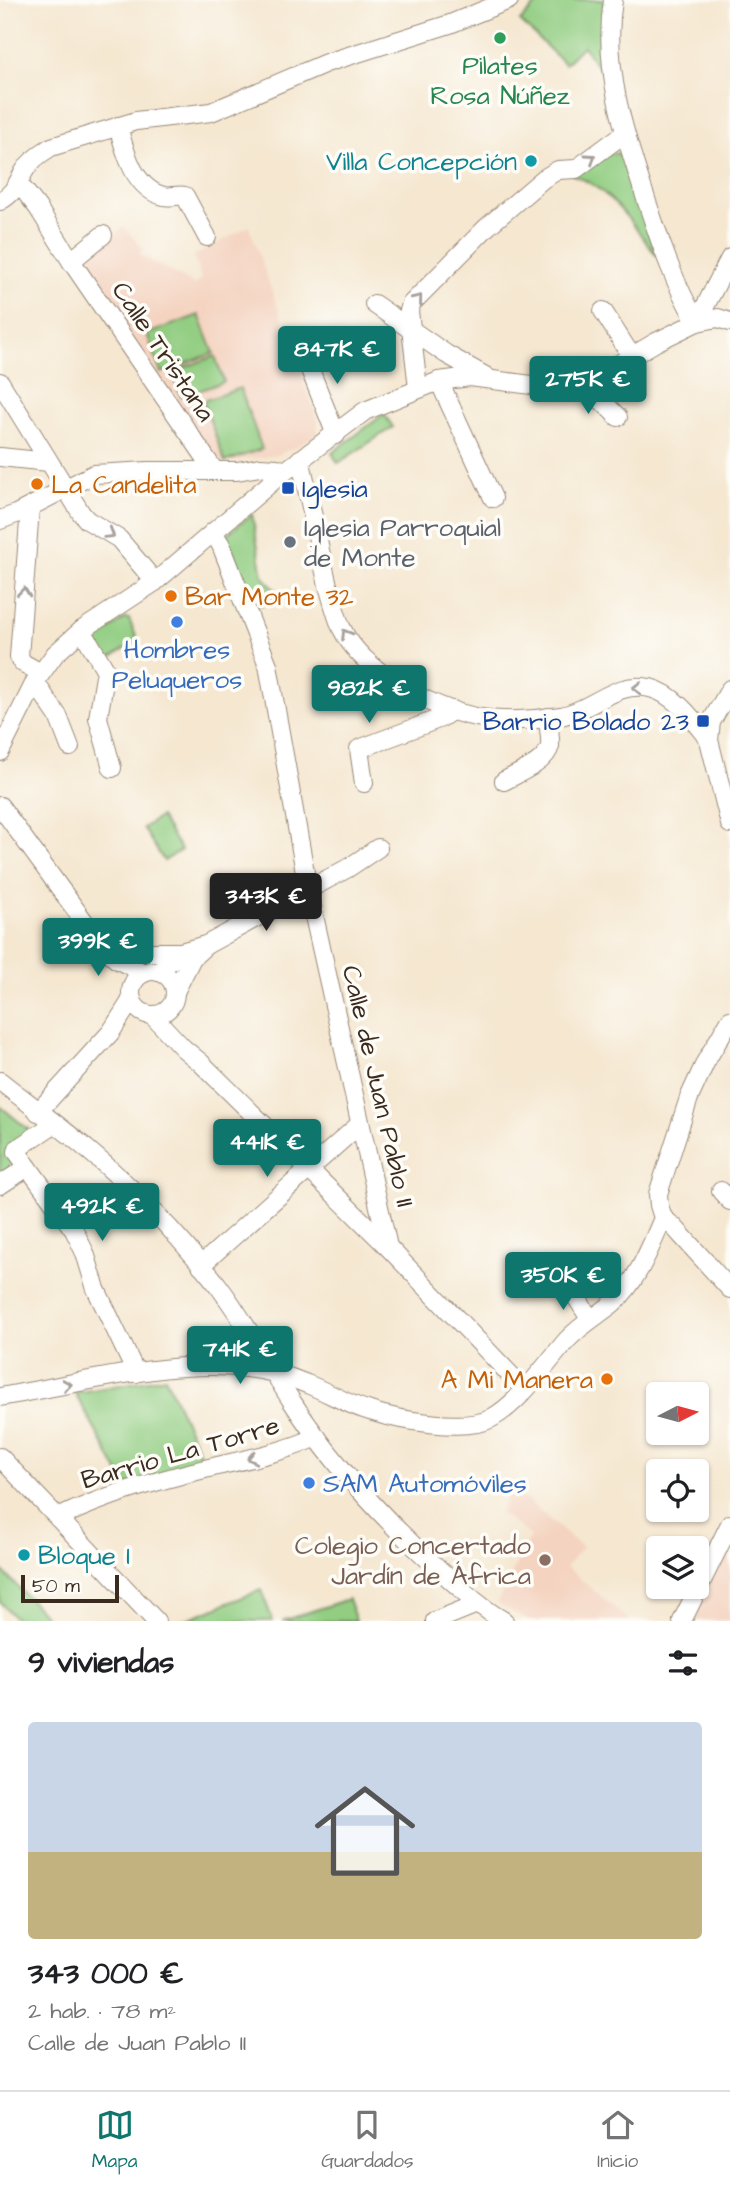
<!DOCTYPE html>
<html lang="es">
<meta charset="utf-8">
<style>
body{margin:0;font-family:"Architects Daughter",sans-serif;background:#f6f6f6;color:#202124;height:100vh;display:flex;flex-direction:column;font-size:26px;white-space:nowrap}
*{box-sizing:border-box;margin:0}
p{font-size:23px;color:#757577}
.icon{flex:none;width:38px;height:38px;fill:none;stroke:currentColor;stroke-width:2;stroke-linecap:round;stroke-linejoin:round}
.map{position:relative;height:1621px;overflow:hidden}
.side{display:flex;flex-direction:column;background:#fff;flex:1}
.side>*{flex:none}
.needle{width:46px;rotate:84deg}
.tools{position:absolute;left:646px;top:1382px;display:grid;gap:14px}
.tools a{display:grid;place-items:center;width:63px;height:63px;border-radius:7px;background:#fff;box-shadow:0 2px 5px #0004;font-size:35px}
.scale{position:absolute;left:21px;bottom:18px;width:98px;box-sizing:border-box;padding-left:7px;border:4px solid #3b2a1e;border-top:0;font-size:19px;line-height:24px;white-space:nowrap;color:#3b2a1e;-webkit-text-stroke:5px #fdfcf7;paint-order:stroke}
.price{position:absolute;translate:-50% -60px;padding:0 16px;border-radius:7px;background:#0f766e;color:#fff;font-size:23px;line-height:46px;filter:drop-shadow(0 2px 4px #0008)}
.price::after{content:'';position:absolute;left:50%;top:42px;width:21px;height:16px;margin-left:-10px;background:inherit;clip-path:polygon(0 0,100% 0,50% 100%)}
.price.active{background:#222;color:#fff}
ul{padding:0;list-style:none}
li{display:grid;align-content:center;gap:14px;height:371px;padding:0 28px}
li+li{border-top:2px solid #e0e0e0}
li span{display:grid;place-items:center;height:217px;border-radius:7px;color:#555}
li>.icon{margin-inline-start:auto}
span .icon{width:126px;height:126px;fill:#fffc;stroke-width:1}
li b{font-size:30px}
h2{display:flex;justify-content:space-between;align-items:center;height:84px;padding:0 28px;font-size:30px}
.menu{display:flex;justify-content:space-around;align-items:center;height:98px;border-top:2px solid #e0e0e0;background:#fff;font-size:19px;color:#757577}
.menu a{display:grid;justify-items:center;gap:4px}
.menu .active{color:#0f766e}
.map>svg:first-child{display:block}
</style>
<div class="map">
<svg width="730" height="1621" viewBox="0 0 730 1621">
<rect width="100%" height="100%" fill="#fdfcf7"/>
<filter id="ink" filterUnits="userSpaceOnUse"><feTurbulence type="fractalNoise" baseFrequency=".0143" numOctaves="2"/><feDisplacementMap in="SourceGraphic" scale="14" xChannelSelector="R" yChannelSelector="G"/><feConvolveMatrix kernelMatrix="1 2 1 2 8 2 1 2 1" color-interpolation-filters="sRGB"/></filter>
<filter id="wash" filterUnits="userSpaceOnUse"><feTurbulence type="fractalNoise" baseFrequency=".00686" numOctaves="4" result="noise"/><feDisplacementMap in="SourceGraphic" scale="28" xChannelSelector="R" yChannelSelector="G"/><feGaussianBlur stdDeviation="1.57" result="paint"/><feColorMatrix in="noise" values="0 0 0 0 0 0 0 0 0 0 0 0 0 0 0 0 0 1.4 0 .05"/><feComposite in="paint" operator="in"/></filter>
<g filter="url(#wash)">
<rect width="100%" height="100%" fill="#f5e7d0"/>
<g fill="#f4d3c0">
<path d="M 249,226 L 318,422 L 318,433 L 295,448 L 276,455 L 225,463 L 214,457 L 81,263 L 124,227 L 143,249 L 139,254 L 195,285 L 201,278 L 194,256 Z"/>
<path d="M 511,1487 L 582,1547 L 566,1567 L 630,1621 L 529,1621 L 497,1603 L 530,1536 L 500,1513 Z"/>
<path d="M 730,1534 L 730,1621 L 691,1621 Z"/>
</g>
<g fill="#92cd82" stroke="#667c50" stroke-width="2">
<path d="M 541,0 L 604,0 L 607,80 L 583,46 L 565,64 L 520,21 Z"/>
<path d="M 618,153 L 625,161 L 657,256 C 633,226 611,188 573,175 L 609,154 Z"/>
<path d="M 199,315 L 214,353 L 161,373 L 147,334 Z"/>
<path d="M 215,356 L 224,382 L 181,397 L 172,372 Z"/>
<path d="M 240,388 L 262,449 L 225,462 L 203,401 Z"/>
<path d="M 384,414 L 393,427 L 338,463 L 332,453 Z"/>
<path d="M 252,514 L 263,576 L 282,598 L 255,607 L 226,535 Z"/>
<path d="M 126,618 L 129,619 L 138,641 L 105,661 L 94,640 Z"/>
<path d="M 160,817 L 181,850 L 164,861 L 143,828 Z"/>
<path d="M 0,1106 L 29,1130 L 13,1150 L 14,1168 L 0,1178 Z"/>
<path d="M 165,1377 L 205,1465 L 126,1486 L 75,1393 Z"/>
<path d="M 0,1568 L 45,1616 L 40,1621 L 18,1621 L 0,1602 Z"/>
<path d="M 261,1590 L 273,1621 L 182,1621 Z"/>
<path d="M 348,1599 L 356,1621 L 282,1621 Z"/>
</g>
</g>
<g filter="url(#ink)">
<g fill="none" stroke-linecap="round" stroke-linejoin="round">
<defs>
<g id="minor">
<path d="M 613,0 C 602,68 625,136 646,199 C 660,241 674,284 697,322"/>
<path d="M 118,126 C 125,152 134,189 164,196 C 171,198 178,194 185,196 L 207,237"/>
<path d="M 17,187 L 24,190 L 38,208 L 71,261 L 214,470"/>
<path d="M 0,201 C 15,193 17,183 25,170 C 31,160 41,153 51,147 L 136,121 L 211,112 L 326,63 L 450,24 L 509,0"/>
<path d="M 71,261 L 103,235"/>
<path d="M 374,304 L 446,354 L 487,377"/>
<path d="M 603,311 L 632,357"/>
<path d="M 697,322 L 730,258"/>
<path d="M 303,352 L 336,435"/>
<path d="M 439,381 L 493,498"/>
<path d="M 0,382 L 81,513 L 87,520 L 119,539 L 155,582"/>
<path d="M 585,384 L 618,417"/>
<path d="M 418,388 L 409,311 L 411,304 L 487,227 L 543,179 L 558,170 L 576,169 L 625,133"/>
<path d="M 0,457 L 49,462"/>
<path d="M 300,459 C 311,502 318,546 329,589 C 333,602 336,616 342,629 C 363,672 431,708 476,717 C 502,722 535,720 561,716 C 593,710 616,680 650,688 C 675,694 694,721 709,740"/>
<path d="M 30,508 L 19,657 L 23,663 L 41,673"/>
<path d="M 0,520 L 16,514 L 94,474 L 148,471 L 237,471 L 260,467 L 277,468 L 285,471"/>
<path d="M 213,532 L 221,545 L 268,665 L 308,889 L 388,1247"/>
<path d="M 82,630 L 106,671 L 98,718 L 112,768"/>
<path d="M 35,682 L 58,716 L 70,747"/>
<path d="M 730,689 L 711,722 L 709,740 L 730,824"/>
<path d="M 0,752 L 35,682 L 55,654 L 82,630 L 155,582 L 280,475 L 365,411 L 439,381 L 470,377 L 539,386 L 571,387 L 585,384 L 656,342 L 697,322 L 718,318 L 730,322"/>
<path d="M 504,781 C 518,773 546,763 550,746 C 551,738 548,726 548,717"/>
<path d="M 364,783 L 359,749 L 441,718 L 453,710"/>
<path d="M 0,806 L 97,939 L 116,959 L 144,973"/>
<path d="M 101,940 L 139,952 L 181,952"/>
<circle cx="153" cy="993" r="22"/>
<path d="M 158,972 L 181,952 L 206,945 L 348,868 L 378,848"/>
<path d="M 175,992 L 192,958 L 206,945"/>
<path d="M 152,1015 L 183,1048 L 201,1063 L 388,1247 L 524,1389"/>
<path d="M 0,1081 C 29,1104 60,1126 88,1150 C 136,1190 178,1235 217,1284 C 245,1321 266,1361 291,1400 C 332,1464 385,1521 442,1572 C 462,1590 481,1608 504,1621"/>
<path d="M 38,1112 L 111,1032 L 132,999"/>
<path d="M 54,1124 L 18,1148 L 17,1152 L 74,1230 L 85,1253 L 96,1289 L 136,1373"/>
<path d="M 0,1185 L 28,1167"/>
<path d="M 721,1191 L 730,1201"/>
<path d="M 663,1218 L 674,1227 L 730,1289"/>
<path d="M 201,1265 L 360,1124"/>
<path d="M 568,1284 L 590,1319"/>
<path d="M 0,1397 C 76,1384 170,1359 246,1368 C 267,1370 288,1376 307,1384 C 328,1392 348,1405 370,1411 C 397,1420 465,1432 490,1419 C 519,1404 546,1364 567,1340 C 581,1325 597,1316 612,1304 C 637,1283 651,1246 663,1218 L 659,1205 L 658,1194 L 689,1098 L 706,1061 L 730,1020"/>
<path d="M 0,1457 L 156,1621"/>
<path d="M 58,1518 C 108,1494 159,1480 213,1467 C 248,1459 284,1452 317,1437"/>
<path d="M 435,1621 L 477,1604"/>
<path d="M 682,1621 L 730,1524"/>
</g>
</defs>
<use href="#minor" stroke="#988877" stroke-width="20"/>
<use href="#minor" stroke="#fff" stroke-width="18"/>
</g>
<defs><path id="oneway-chevron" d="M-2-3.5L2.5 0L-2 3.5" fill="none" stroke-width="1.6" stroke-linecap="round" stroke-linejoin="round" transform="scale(1.75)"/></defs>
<g stroke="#a79f9a">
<use href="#oneway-chevron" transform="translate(591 158) rotate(-35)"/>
<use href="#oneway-chevron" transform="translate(418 299) rotate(-51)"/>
<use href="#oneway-chevron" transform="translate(110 534) rotate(32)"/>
<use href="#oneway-chevron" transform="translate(24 592) rotate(-84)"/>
<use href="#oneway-chevron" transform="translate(346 634) rotate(-121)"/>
<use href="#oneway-chevron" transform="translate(637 688) rotate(-179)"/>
<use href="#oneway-chevron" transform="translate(67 1385) rotate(-10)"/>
<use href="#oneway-chevron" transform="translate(252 1458) rotate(167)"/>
</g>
</g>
<circle fill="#2e9e5b" stroke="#fdfcf7" stroke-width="2.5" cx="500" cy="38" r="7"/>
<g fill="#0f9aa8" stroke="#fdfcf7" stroke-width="2.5">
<circle cx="531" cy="161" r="7"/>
<circle cx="24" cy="1555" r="7"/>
</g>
<g fill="#e8710a" stroke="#fdfcf7" stroke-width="2.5">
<circle cx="37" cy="484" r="7"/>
<circle cx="171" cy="596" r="7"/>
<circle cx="607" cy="1379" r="7"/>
</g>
<g fill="#1a4fb4" stroke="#fdfcf7" stroke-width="2.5">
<rect x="281" y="481" width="14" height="14" rx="3.5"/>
<rect x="696" y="714" width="14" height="14" rx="3.5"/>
</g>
<circle fill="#6b7280" stroke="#fdfcf7" stroke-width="2.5" cx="290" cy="542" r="7"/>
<g fill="#3f7fe0" stroke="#fdfcf7" stroke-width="2.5">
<circle cx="177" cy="622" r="7"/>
<circle cx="309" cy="1483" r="7"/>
</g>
<circle fill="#8d6e63" stroke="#fdfcf7" stroke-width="2.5" cx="545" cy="1560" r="7"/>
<g text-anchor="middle" stroke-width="7" stroke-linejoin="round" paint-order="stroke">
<g font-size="26" fill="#27864d" stroke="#fdfcf7">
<text x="500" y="74">Pilates<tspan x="500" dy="30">Rosa Núñez</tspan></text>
</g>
<g font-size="26" fill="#0d838f" stroke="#fdfcf7" text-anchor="end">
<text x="517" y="170">Villa Concepción</text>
<text x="38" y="1564" text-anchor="start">Bloque I</text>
</g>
<g font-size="26" fill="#3b2a1e" stroke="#fdfcf7">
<text transform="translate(164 351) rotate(56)" y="9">Calle Tristana</text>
<text transform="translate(379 1086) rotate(77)" y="9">Calle de Juan Pablo II</text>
<text transform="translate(180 1452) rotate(-16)" y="9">Barrio La Torre</text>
</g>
<g font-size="26" fill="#c56008" stroke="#fdfcf7" text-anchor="start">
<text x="51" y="493">La Candelita</text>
<text x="185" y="605">Bar Monte 32</text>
<text x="593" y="1388" text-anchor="end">A Mi Manera</text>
</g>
<g font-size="26" fill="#164399" stroke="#fdfcf7" text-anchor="start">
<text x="302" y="497">Iglesia</text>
<text x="689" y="730" text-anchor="end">Barrio Bolado 23</text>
</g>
<g font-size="26" fill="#5b616d" stroke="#fdfcf7" text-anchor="start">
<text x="304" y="536">Iglesia Parroquial<tspan x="304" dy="30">de Monte</tspan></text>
</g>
<g font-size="26" fill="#366cbe" stroke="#fdfcf7">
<text x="177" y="658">Hombres<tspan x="177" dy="30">Peluqueros</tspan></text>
<text x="323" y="1492" text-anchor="start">SAM Automóviles</text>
</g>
<g font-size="26" fill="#785e54" stroke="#fdfcf7" text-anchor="end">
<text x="531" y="1554">Colegio Concertado<tspan x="531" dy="30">Jardín de África</tspan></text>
</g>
</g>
</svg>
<div class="tools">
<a><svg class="needle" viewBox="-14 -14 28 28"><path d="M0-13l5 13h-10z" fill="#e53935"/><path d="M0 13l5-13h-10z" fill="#757577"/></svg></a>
<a><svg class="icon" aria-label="locate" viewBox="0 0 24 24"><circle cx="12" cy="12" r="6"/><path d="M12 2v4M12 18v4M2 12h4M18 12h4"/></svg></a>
<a><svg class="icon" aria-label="layers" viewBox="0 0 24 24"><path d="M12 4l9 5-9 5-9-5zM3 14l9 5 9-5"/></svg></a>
</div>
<div class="scale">50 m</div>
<b class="price" style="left:337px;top:386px">847K €</b>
<b class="price" style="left:588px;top:416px">275K €</b>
<b class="price" style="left:369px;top:725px">982K €</b>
<b class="price active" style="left:266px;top:933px">343K €</b>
<b class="price" style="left:98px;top:978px">399K €</b>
<b class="price" style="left:267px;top:1179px">441K €</b>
<b class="price" style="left:102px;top:1243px">492K €</b>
<b class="price" style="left:563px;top:1312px">350K €</b>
<b class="price" style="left:240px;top:1386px">741K €</b>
</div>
<section class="side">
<h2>9 viviendas<svg class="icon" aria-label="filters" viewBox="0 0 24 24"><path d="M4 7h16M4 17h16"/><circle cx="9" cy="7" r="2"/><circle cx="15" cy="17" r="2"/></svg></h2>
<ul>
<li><span style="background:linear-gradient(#c9d6e8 60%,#c2b280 0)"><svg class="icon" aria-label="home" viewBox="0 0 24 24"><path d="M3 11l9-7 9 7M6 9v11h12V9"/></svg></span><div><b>343 000 €</b><p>2 hab. · 78 m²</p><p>Calle de Juan Pablo II</p></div></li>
</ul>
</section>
<nav class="menu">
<a class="active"><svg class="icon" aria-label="map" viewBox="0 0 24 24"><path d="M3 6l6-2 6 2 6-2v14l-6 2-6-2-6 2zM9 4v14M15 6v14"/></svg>Mapa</a>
<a><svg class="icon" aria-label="saved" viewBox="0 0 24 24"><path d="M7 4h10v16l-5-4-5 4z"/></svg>Guardados</a>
<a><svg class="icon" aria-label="home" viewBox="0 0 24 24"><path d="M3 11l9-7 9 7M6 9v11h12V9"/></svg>Inicio</a>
</nav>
